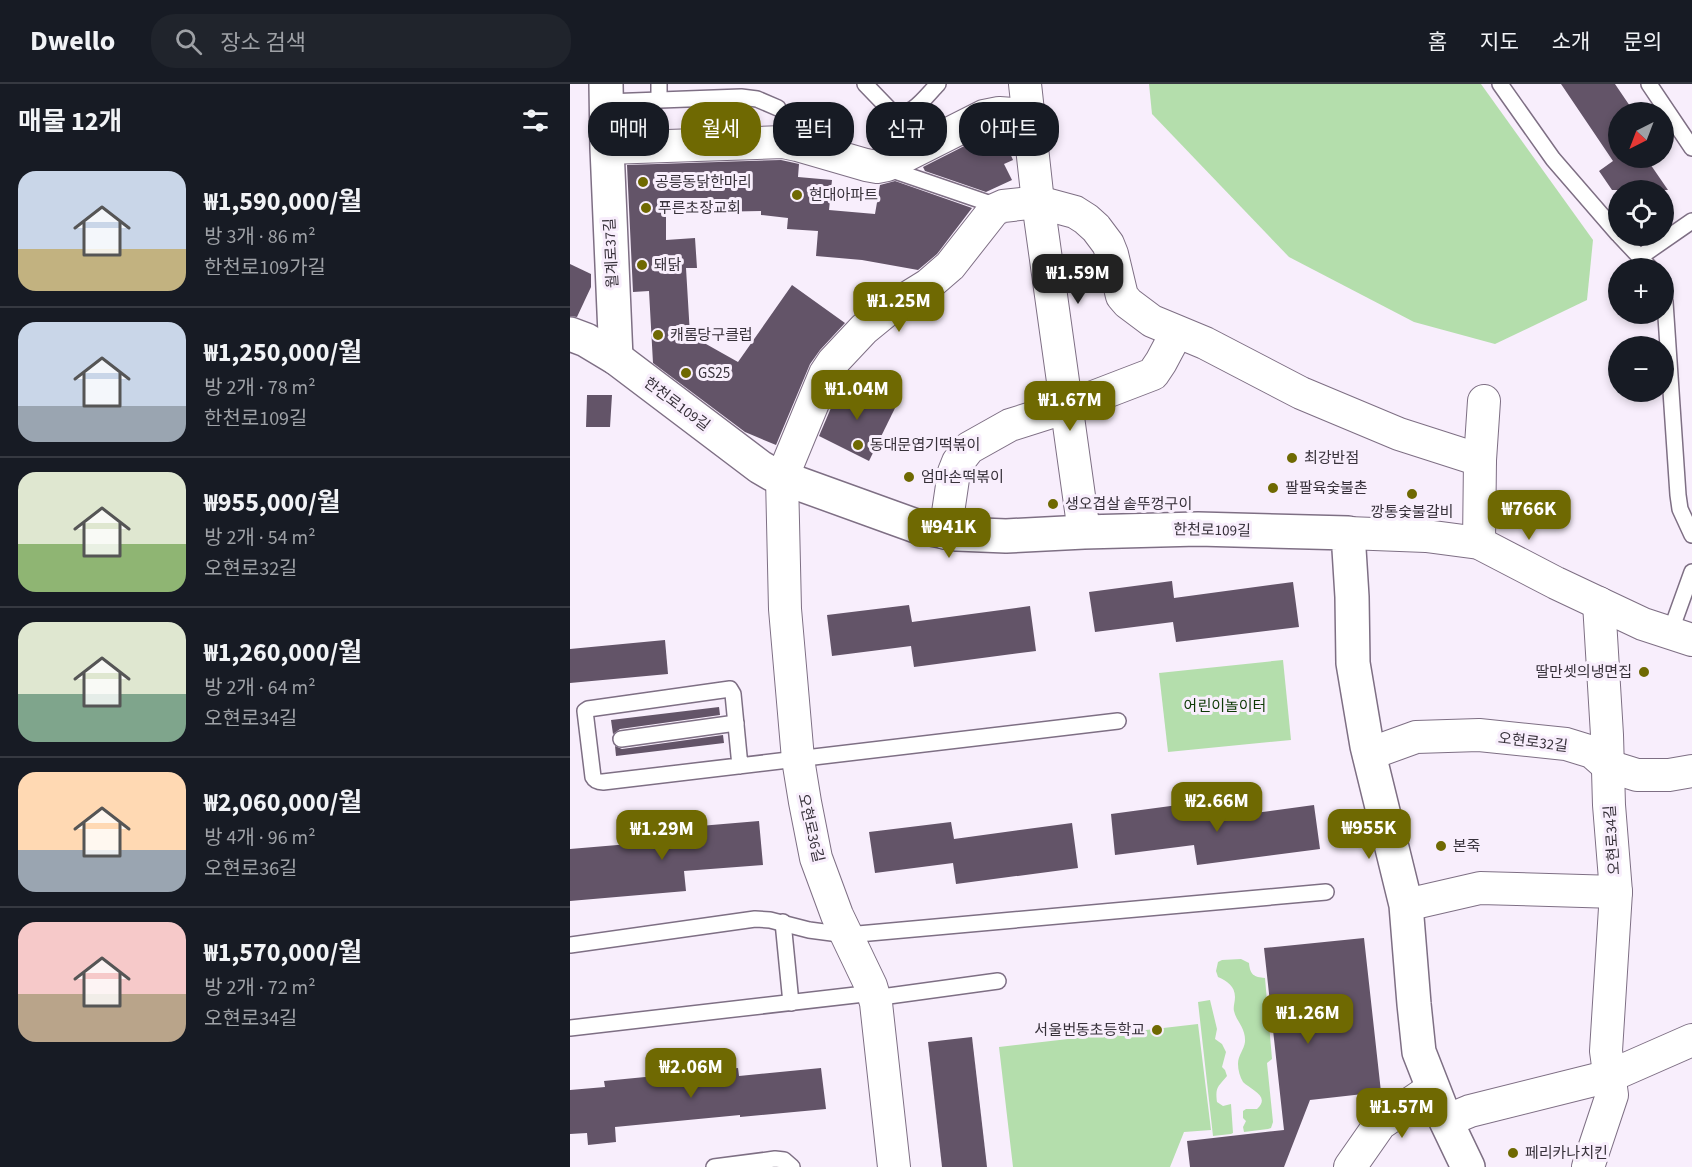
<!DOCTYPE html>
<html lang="ko">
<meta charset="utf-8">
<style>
body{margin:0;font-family:"Source Sans 3","Noto Sans KR",sans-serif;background:#20242c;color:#f1f3f6;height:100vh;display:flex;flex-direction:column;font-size:22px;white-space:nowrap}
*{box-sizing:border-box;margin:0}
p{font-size:20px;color:#9ea1a6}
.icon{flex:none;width:33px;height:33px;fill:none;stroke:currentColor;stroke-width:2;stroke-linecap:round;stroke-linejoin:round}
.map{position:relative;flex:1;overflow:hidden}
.panel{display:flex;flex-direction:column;background:#171b24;width:570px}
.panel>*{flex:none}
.top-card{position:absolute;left:18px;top:18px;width:570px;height:54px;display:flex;gap:12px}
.needle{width:39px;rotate:222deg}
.controls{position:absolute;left:1038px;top:18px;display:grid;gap:12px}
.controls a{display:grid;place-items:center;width:66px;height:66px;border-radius:50%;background:#171b24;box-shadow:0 3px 9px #0003;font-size:30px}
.price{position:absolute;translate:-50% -51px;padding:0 14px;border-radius:12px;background:#6f6902;color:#fff;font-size:20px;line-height:39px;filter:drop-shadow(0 2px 3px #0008)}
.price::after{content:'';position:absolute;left:50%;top:36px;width:18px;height:14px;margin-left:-9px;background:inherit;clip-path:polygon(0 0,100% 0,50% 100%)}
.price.selected{background:#222;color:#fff}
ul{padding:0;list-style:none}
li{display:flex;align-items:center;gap:18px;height:150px;padding:0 18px}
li+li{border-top:2px solid #363941}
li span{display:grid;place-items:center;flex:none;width:168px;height:120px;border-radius:18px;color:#555}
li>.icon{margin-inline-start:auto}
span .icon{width:72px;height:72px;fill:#fffc;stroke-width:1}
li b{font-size:26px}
h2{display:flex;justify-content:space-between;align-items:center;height:72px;padding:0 18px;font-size:26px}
.chip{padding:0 21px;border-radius:24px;background:#171b24;box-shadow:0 3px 9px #0003;font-size:21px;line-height:54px}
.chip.selected{background:#6f6902;color:#fff}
header{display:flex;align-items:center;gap:36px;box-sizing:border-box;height:84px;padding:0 30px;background:#171b24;border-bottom:2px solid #363941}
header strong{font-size:28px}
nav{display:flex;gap:33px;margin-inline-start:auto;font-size:21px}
.search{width:420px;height:54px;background:#20242c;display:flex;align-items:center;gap:15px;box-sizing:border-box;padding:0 21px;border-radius:24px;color:#9ea1a6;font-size:22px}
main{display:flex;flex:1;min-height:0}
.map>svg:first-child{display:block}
</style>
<header>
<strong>Dwello</strong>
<div class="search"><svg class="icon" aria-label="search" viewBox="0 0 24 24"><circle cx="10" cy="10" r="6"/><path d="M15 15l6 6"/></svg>장소 검색</div>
<nav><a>홈</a><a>지도</a><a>소개</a><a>문의</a></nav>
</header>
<main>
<section class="panel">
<h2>매물 12개<svg class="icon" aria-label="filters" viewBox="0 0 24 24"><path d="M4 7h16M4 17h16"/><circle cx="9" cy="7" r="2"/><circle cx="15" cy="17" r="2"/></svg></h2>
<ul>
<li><span style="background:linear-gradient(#c9d6e8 65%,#c2b280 0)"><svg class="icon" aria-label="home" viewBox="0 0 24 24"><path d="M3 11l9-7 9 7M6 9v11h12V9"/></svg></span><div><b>₩1,590,000/월</b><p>방 3개 · 86 m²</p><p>한천로109가길</p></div></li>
<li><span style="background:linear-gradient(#c9d6e8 70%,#9aa5b1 0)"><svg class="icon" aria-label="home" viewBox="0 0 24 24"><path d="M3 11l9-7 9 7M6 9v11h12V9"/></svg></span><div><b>₩1,250,000/월</b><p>방 2개 · 78 m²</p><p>한천로109길</p></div></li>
<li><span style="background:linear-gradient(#dfe7d0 60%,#8fb573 0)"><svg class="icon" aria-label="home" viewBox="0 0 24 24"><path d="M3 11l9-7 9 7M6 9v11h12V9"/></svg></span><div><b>₩955,000/월</b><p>방 2개 · 54 m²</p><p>오현로32길</p></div></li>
<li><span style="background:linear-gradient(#dfe7d0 60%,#7fa58c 0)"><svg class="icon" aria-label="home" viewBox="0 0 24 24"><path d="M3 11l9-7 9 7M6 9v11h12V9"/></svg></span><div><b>₩1,260,000/월</b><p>방 2개 · 64 m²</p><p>오현로34길</p></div></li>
<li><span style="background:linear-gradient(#ffd9b3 65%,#9aa5b1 0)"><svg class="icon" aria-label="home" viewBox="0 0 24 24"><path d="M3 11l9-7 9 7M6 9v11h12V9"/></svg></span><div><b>₩2,060,000/월</b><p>방 4개 · 96 m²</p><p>오현로36길</p></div></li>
<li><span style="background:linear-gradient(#f6c9c9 60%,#b9a48a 0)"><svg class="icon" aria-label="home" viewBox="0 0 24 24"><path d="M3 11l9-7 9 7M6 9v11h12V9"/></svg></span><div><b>₩1,570,000/월</b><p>방 2개 · 72 m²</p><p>오현로34길</p></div></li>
</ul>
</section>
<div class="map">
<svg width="1122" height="1083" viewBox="0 0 1122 1083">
<rect width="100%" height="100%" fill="#f8eefc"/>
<g fill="#b4deac">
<path d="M 579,0 L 911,0 L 1023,156 L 1017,216 L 925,260 L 844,238 L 719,173 L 582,30 Z"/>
<path d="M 713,576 L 721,656 L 598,668 L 589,589 Z"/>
<path d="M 671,875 L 679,879 C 680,891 684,893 695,894 L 702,975 L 697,979 L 703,1038 L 701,1044 L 698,1045 L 674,1048 L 673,1043 L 676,1037 L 673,1034 L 673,1027 L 676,1025 L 687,1025 C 701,1012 681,1006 673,998 C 670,993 668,986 668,980 C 668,971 674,966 675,958 C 676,944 666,937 664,927 C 663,923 665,918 665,913 C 665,902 657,897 648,893 L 646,887 L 648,878 L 652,876 Z"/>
<path d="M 640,916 L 647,945 L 645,955 L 652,960 L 656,968 L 652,983 L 655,986 L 657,992 C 648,1003 645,1003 647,1018 L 653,1022 L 661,1020 L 663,1049 L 661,1050 L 643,1052 L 628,918 Z"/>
<path d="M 628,940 L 641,1046 L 614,1048 L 600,1083 L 443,1083 L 429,963 Z"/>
</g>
<g fill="#635468">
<path d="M 991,0 L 1045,0 L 1064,28 L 1048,28 L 1048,74 L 1076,74 L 1098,106 L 1042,106 L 1029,87 L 1043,77 Z"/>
<path d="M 430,47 L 443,76 L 434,80 L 442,96 L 416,108 L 355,87 L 353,83 L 420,49 Z"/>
<path d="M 211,76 L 229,80 L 228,93 L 262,96 L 259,126 L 305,130 L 310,101 L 325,97 L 402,124 L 367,170 L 348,186 L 292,176 L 246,172 L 248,147 L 217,145 L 218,134 L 191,131 L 191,127 L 138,128 L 138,114 L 96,114 L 96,156 L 125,154 L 127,184 L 116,184 L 120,251 L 168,278 L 222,201 L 275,239 L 250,266 L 240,280 L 206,361 L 175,348 L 83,279 L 79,207 L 63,208 L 57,81 Z"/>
<path d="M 0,180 L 21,190 L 21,203 L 7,233 L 0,232 Z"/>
<path d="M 273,296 L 326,322 L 299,377 L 249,352 Z"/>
<path d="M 17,311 L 42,311 L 40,343 L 16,343 Z"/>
<path d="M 602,497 L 604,514 L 723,498 L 729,543 L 606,558 L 603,538 L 525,548 L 519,508 Z"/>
<path d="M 339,521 L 342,538 L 460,522 L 466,567 L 344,583 L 341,562 L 262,572 L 257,531 Z"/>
<path d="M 95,556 L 98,590 L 0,599 L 0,565 Z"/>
<path d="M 149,623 L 150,631 L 50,645 L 43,650 L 41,636 Z"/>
<path d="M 153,651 L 154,659 L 46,672 L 45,662 L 52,665 Z"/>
<path d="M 623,719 L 625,737 L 744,721 L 750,765 L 627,781 L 624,761 L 545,771 L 541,730 Z"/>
<path d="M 189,737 L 193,781 L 114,787 L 116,807 L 0,817 L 0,765 L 107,756 L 106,744 Z"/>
<path d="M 381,738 L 384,755 L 502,739 L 508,784 L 386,800 L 383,779 L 305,789 L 299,748 Z"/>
<path d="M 794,854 L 811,1008 L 740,1016 L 714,1083 L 620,1083 L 617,1057 L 714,1046 L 694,864 Z"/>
<path d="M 402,953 L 417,1083 L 372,1083 L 358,958 Z"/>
<path d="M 168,984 L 169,992 L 251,984 L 256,1025 L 170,1033 L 170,1031 L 45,1043 L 46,1058 L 18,1061 L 17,1049 L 0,1050 L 0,1006 L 35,1003 L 34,997 Z"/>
</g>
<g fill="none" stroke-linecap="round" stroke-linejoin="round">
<defs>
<g id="service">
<path d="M 295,0 L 323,29 C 341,35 356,12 368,0"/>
<path d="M 930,0 L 983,75 L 1048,150"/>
<path d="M 1079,0 L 1122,64"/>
<path d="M 89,16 L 89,0"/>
<path d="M 36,18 L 171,13 L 187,15 L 208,24"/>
<path d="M 316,84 L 430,123"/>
<path d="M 1050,152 L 1080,184"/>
<path d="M 1070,173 L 1122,137"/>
<path d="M 1094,213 L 1095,218 L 1108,411 L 1110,425 L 1122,451"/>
<path d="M 1100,549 L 1122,488"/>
<path d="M 51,655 L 166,639"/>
<path d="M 170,682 L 163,610 L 160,605 L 18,625 L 15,627 L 23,693 C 25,697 28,698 33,698 L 548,637"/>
<path d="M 213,838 L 221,919"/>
<path d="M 0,861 L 185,835 L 200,836 L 239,846 L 277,851 L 756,808"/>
<path d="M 304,914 L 428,897"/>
<path d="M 0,944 L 303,909"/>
<path d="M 144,1083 L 205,1075 L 214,1076 L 222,1083"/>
</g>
<g id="minor">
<path d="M 455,0 L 468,118 L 514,448"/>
<path d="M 37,64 L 213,58 L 227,61 L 296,81 L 307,83 L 317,81 L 414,32 L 429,29 L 458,31"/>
<path d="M 375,449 L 384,388 L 388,378 L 399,364 L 440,341 L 497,323 L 583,290 L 591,278 L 607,248"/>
<path d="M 778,449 L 856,452 L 909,459 L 986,499 L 1073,540 L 1122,556"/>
<path d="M 909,459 L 910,376 L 914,317"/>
<path d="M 799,670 L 846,653 L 909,651 L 996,660 L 1022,668 L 1038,682 L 1067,691 L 1099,691 L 1122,687"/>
<path d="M 836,821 L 910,804 L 1046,808"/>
<path d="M 876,1037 L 900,1027 L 1040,992 L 1122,956"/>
<path d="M 324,1083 L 306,919 L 301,902 L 267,831 L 246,774 L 235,718 L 228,675 L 215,525 L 212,394 L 255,290 L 263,278 L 294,245 L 316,227 L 358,201 L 380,182 L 424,126 L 433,122 L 468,118 L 505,128 L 516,135 L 526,144 L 538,160 L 542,170 L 552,212 L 558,219 L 582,237 L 635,259 L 731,309 L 829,350 L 910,376"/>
<path d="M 780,1083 L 810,1040 L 863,1004"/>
<path d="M 1018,1083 L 1042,1011 L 1036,967 L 1046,808 L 1039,721 L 1037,651 L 1029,519"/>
</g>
<g id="tertiary">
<path d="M 36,0 L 37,64 L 46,274"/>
<path d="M 0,250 L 16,256 L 46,274 L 190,383 L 202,390 L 321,433 L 346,442 L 387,450 L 436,452 L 514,448 L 628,445 L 778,449 L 782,513 L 783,579 L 797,662 L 836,821 L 844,920 L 849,968 L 876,1037 L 898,1083"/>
</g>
</defs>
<use href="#service" stroke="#7e6f84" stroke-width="18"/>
<use href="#minor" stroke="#7e6f84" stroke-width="34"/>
<use href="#tertiary" stroke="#7e6f84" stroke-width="36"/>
<use href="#service" stroke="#fff" stroke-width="15"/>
<use href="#minor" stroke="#fff" stroke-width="32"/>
<use href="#tertiary" stroke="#fff" stroke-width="33"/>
</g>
<g fill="#6f6902" stroke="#f8eefc" stroke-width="2">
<circle cx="73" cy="98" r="6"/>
<circle cx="227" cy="111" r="6"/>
<circle cx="76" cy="124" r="6"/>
<circle cx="72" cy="181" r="6"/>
<circle cx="88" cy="251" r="6"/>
<circle cx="116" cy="289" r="6"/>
<circle cx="288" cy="361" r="6"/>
<circle cx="722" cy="374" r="6"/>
<circle cx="339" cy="393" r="6"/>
<circle cx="703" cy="404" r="6"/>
<circle cx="842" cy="410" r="6"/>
<circle cx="483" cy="420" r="6"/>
<circle cx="1074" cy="588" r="6"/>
<circle cx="871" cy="762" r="6"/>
<circle cx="587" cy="946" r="6"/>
<circle cx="943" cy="1069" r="6"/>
</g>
<g text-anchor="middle" stroke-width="6" stroke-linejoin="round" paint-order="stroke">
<g font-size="15" fill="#37313a" stroke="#f8eefc" text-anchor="start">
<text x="85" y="103">공릉동닭한마리</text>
<text x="239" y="116">현대아파트</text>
<text x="88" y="129">푸른초장교회</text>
<text x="84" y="186">돼닭</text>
<text x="100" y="256">캐롬당구클럽</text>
<text x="128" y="294">GS25</text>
<text x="300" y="366">동대문엽기떡볶이</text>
<text x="734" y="379">최강반점</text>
<text x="351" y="398">엄마손떡볶이</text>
<text x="715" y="409">팔팔육숯불촌</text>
<text x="495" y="425">생오겹살 솥뚜껑구이</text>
<text x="842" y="433" text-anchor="middle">깡통숯불갈비</text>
<text x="1062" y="593" text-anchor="end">딸만셋의냉면집</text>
<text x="883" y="767">본죽</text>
<text x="575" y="951" text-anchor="end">서울번동초등학교</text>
<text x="955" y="1074">페리카나치킨</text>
</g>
<g font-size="15" fill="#37313a" stroke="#f8eefc">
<text transform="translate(41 169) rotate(-93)" y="5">월계로37길</text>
<text transform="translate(107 320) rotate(37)" y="5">한천로109길</text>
<text transform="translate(642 446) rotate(1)" y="5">한천로109길</text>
<text transform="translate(963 658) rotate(7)" y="5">오현로32길</text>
<text transform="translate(241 744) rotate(77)" y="5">오현로36길</text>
<text transform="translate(1042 756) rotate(-94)" y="5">오현로34길</text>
</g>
<g font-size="15" fill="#0e3905" stroke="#f8eefc">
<text x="655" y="627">어린이놀이터</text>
</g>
</g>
</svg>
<div class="controls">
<a><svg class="needle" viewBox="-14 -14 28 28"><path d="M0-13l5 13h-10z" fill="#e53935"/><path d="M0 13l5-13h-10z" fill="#9ea1a6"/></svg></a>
<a><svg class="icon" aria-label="locate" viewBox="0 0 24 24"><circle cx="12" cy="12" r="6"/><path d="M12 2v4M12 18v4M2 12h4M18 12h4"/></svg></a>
<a>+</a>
<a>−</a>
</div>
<b class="price selected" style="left:508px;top:221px">₩1.59M</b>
<b class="price" style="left:329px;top:249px">₩1.25M</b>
<b class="price" style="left:287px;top:337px">₩1.04M</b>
<b class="price" style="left:500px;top:348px">₩1.67M</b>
<b class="price" style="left:959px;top:457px">₩766K</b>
<b class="price" style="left:379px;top:475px">₩941K</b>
<b class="price" style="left:647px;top:749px">₩2.66M</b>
<b class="price" style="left:799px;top:776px">₩955K</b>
<b class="price" style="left:92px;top:777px">₩1.29M</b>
<b class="price" style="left:738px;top:961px">₩1.26M</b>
<b class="price" style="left:121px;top:1015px">₩2.06M</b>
<b class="price" style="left:832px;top:1055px">₩1.57M</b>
<div class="top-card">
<a class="chip">매매</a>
<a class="chip selected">월세</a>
<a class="chip">필터</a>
<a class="chip">신규</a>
<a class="chip">아파트</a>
</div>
</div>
</main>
